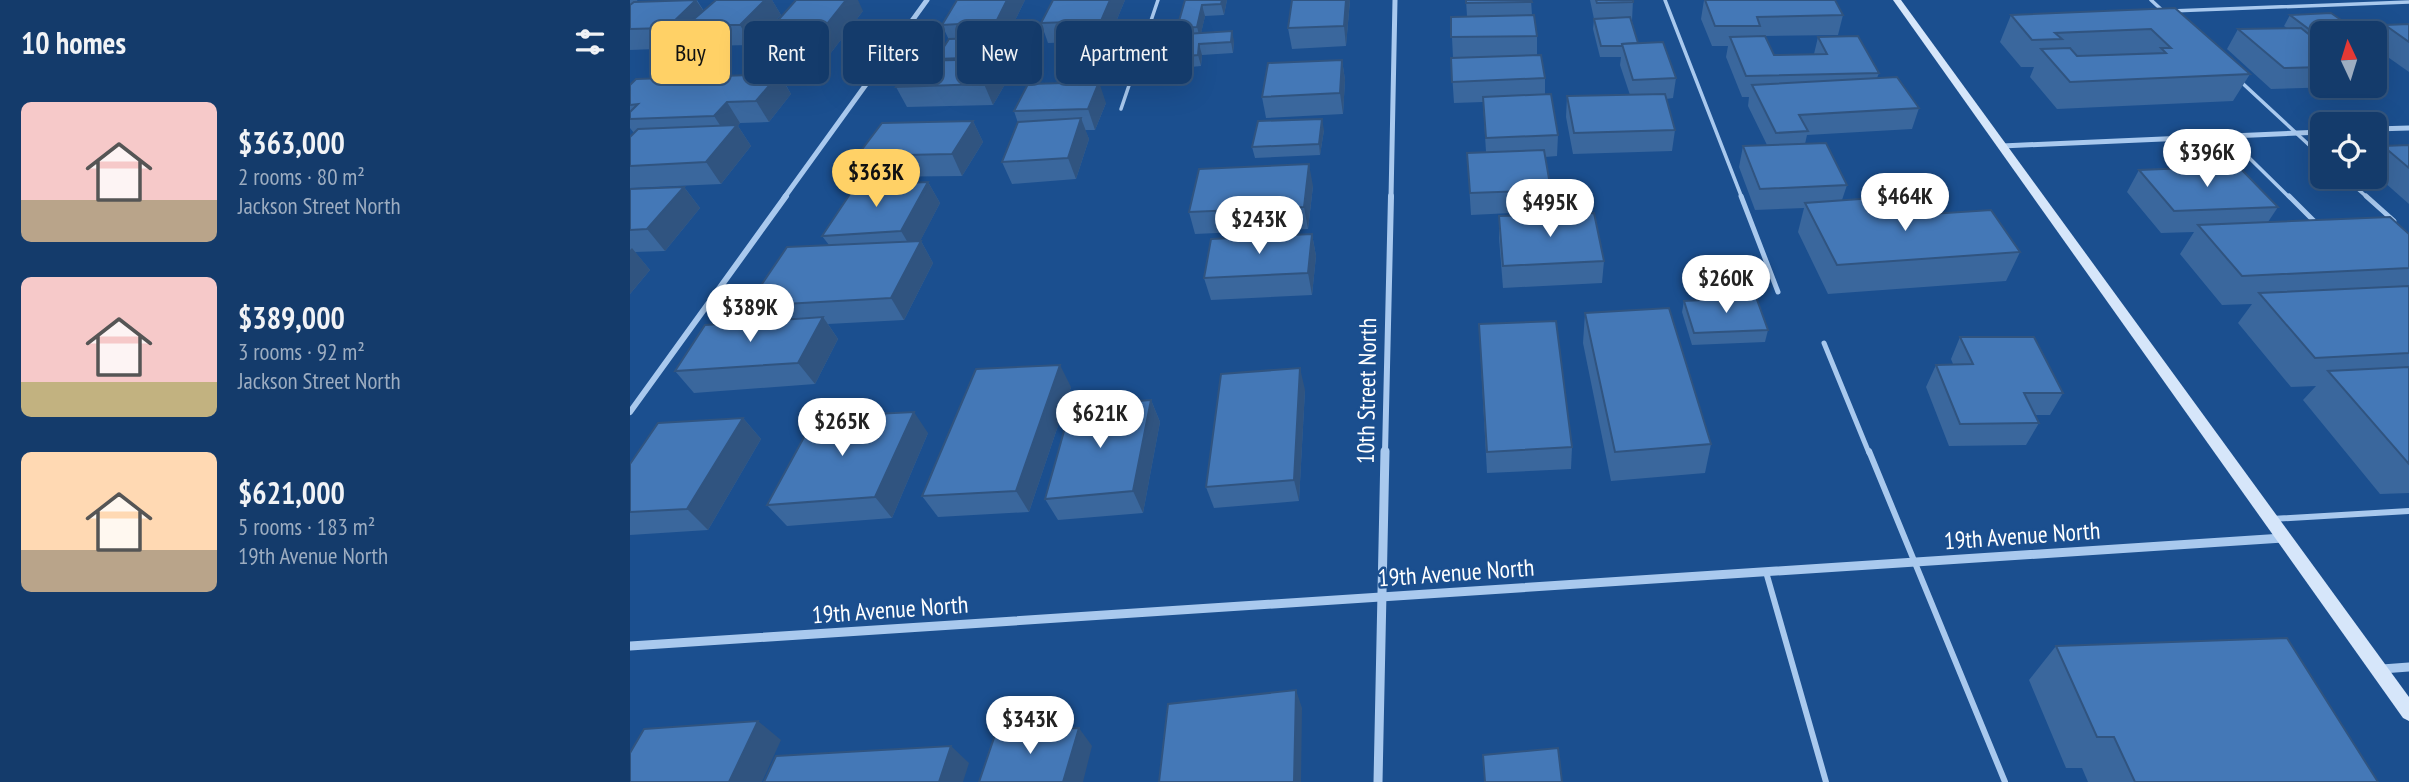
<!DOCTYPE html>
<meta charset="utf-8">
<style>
body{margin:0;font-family:"PT Sans Narrow",sans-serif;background:#1d4271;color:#f1f3f6;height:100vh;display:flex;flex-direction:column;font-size:26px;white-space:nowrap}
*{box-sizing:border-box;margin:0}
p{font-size:23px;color:#9dadc1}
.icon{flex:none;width:38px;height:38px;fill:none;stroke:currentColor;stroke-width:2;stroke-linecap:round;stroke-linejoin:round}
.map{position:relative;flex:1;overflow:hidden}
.drawer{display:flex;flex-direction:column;background:#143b6b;width:630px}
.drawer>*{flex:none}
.hud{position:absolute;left:21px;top:21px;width:665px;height:63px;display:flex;gap:14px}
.needle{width:46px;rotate:356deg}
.fabs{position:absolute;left:1680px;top:21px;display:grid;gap:14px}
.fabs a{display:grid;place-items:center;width:77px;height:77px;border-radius:10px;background:#143b6b;box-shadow:0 7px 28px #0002,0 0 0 2px #33557e;font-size:35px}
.price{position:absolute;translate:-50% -60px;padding:0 16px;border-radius:24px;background:#fff;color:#222;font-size:23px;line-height:46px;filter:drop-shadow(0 2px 4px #0008)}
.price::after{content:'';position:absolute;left:50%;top:42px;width:21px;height:16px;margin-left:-10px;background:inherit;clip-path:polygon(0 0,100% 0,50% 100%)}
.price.active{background:#ffd166;color:#111}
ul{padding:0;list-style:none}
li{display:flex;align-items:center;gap:21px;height:175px;padding:0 21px}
li span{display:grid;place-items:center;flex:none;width:196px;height:140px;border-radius:10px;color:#555}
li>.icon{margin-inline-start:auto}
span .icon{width:84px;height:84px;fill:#fffc;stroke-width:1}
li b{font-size:30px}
h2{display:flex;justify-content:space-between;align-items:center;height:84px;padding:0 21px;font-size:30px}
.pill{padding:0 24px;border-radius:10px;background:#143b6b;box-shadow:0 7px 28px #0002,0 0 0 2px #33557e;font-size:24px;line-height:63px}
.pill.active{background:#ffd166;color:#111}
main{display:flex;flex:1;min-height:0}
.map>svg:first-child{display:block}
</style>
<main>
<section class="drawer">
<h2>10 homes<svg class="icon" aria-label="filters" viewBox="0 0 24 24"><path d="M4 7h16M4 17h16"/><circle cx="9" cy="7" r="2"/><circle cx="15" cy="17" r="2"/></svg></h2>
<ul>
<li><span style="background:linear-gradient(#f6c9c9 70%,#b9a48a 0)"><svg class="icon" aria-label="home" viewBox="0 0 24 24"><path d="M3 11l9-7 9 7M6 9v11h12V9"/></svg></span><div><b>$363,000</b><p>2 rooms · 80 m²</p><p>Jackson Street North</p></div></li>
<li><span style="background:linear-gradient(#f6c9c9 75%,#c2b280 0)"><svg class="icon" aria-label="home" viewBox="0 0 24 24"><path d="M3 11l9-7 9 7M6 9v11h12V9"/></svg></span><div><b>$389,000</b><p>3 rooms · 92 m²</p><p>Jackson Street North</p></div></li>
<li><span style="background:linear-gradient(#ffd9b3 70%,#b9a48a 0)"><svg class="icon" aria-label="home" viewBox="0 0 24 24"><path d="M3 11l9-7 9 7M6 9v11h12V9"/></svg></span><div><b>$621,000</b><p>5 rooms · 183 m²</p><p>19th Avenue North</p></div></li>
</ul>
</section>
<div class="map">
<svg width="1779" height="782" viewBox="0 0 1779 782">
<rect width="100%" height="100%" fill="#1b4f8f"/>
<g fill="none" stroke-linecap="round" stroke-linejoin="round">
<g stroke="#a9c9ee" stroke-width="3.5">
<path d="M 1035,0 L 1112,198"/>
<path d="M 1521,0 L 1534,12"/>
<path d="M 1541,11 L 1779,2"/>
<path d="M 1609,80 L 1692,157"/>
<path d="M 491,109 L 528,0"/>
<path d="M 1597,136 L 1660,198"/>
<path d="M 1714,177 L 1738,198"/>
</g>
<g stroke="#a9c9ee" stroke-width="5">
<path d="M 1111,196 L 1148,292"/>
<path d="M 1659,196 L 1686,223"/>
<path d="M 1736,196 L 1764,221"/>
<path d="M 1194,343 L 1239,453"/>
</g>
<g stroke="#a9c9ee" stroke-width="6">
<path d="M 1239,451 L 1375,782"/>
<path d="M 1642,519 L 1779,511"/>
<path d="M 1136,572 L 1196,782"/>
</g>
<g stroke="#a9c9ee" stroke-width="5">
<path d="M 1745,129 L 1779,128"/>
<path d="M 1372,146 L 1692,132"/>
<path d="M 154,198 L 297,0"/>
<path d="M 761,198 L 765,0"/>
</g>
<g stroke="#a9c9ee" stroke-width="6">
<path d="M 0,412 L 156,196"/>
<path d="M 755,453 L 761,196"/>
</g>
<g stroke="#a9c9ee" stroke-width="9">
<path d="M 0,646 L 1653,538"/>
<path d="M 1752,669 L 1779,667"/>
<path d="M 748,782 L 755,451"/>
</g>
<path fill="#d6e6fa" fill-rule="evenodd" d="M 1263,0 L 1271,0 L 1779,697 L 1779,721 L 1773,718 Z"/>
</g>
<g fill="#3a679d">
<path d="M 0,0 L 7,0 L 8,2 L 67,0 L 74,11 L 86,0 L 142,0 L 151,15 L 122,45 L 70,46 L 63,35 L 50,48 L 0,50 Z"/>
<path d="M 395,0 L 376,39 L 379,47 L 371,63 L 378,79 L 363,105 L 277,107 L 266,87 L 307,61 L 306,59 L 319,40 L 312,25 Z"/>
<path d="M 495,0 L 478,41 L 418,43 L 411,23 Z"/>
<path d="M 555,0 L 597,0 L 594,15 L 575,16 L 571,33 L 604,41 L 603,53 L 572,55 L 571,66 L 539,69 L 536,58 L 549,35 L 547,28 Z"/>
<path d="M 662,0 L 720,0 L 716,46 L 662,49 L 658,28 Z"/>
<path d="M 836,0 L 901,0 L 902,15 L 907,36 L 907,55 L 915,78 L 915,95 L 928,135 L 927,156 L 915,157 L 921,190 L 920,211 L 841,215 L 837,153 L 856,152 L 853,102 L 824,103 L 821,58 L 857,57 L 823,58 L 821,17 L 837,16 Z"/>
<path d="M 960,0 L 1003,0 L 1002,21 L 1008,43 L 1046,78 L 1043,98 L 1036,99 L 1045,130 L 1042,151 L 943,154 L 936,117 L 937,96 L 1000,95 L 990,65 L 991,57 L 970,57 L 963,29 L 964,19 Z"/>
<path d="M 1074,0 L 1205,0 L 1213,15 L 1208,35 L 1130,36 L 1144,55 L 1184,54 L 1188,37 L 1249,73 L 1247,78 L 1289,108 L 1282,129 L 1177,135 L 1175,144 L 1217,185 L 1212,200 L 1256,217 L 1390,252 L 1376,281 L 1198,294 L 1168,232 L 1174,208 L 1125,210 L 1109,167 L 1113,146 L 1137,145 L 1118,106 L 1119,97 L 1112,97 L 1096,57 L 1098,46 L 1082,46 L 1071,19 Z"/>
<path d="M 1545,8 L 1620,74 L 1603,101 L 1427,109 L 1400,77 L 1404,67 L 1391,67 L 1370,42 L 1381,15 Z"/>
<path d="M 233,11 L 200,54 L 193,54 L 197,63 L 179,85 L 156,85 L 161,94 L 139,122 L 110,123 L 108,126 L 121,146 L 91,184 L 0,188 L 0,137 L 4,133 L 0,128 L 0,85 L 113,75 L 144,53 L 134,36 Z"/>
<path d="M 1660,15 L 1692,33 L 1692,86 L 1707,86 L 1706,87 L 1641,89 L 1597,49 L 1608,29 L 1657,28 L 1654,26 Z"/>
<path d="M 1779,24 L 1779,72 L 1745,48 L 1745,41 L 1755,25 Z"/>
<path d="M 712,60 L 715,80 L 713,114 L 636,118 L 632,97 Z"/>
<path d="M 476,103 L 465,130 L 455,130 L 459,139 L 446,179 L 382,184 L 372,162 L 388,123 L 384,111 Z"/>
<path d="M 343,121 L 353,142 L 332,176 L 239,177 L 227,156 Z"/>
<path d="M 694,130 L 690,155 L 625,158 L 622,147 Z"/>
<path d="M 1779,145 L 1779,204 L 1745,174 L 1745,157 L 1753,146 Z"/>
<path d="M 1509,170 L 1648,207 L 1638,222 L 1779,234 L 1779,493 L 1750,494 L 1673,400 L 1686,386 L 1661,387 L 1608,323 L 1622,304 L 1592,305 L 1550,254 L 1564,232 L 1531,233 L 1497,192 Z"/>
<path d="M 298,182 L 310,203 L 290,241 L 291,241 L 303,263 L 274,320 L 198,324 L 208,339 L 185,384 L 64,393 L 45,371 L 129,322 L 117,306 L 199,245 L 192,236 Z"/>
<path d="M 683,186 L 678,229 L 565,234 L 559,212 Z"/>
<path d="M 54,187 L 70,208 L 35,251 L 5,252 L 20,270 L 0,294 L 0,189 Z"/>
<path d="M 869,216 L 974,261 L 972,283 L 873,288 L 869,238 Z"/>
<path d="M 682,234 L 686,256 L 682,295 L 581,300 L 574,278 Z"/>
<path d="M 1054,301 L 1138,330 L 1135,342 L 1062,345 L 1052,312 Z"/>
<path d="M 955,313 L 1081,444 L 1075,473 L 981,481 L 953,343 Z"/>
<path d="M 1330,337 L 1433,393 L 1420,415 L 1405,415 L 1409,423 L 1396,445 L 1319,446 L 1296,387 L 1306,365 L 1323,364 L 1321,359 Z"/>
<path d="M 850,346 L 942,447 L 941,469 L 857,473 Z"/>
<path d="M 441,387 L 399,512 L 308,517 L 292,496 Z"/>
<path d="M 675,390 L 669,501 L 584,508 L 576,487 Z"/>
<path d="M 521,400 L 530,422 L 513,513 L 428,520 L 415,499 Z"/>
<path d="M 113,418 L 131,439 L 78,530 L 0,535 L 0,464 Z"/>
<path d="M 298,433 L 262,518 L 157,526 L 137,505 Z"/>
<path d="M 1426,646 L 1748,782 L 1458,782 L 1452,768 L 1436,768 L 1399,680 Z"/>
</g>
<g fill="#305480">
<path d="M 66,0 L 79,19 L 57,25 L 63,35 L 50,48 L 37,28 Z"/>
<path d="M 135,0 L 142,0 L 151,15 L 122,45 L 110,25 Z"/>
<path d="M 216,0 L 228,0 L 233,11 L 200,54 L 189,34 Z"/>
<path d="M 377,0 L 395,0 L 376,39 L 379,47 L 371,63 L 378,79 L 363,105 L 354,84 L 366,64 L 363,57 L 373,40 L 366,22 Z"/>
<path d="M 480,0 L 495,0 L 478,41 L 471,21 Z"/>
<path d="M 592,0 L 597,0 L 594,15 L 591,4 Z"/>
<path d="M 716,0 L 720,0 L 716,46 L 714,26 Z"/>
<path d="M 572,5 L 575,16 L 570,38 L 567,27 Z"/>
<path d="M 602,31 L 604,41 L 603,53 L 601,42 Z"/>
<path d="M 569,44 L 572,55 L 571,66 L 568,55 Z"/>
<path d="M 191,52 L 197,63 L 179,85 L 173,74 Z"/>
<path d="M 712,60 L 715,80 L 713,114 L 710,93 Z"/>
<path d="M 149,74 L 161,94 L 139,122 L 126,101 Z"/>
<path d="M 469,82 L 476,103 L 465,130 L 458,109 Z"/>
<path d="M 97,102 L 110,123 L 108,126 L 121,146 L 91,184 L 76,162 L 97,136 L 84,116 Z"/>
<path d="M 451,118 L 459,139 L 446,179 L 438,158 Z"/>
<path d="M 692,119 L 694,130 L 690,155 L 689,144 Z"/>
<path d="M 343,121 L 353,142 L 332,176 L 322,154 Z"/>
<path d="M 679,164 L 683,186 L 678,229 L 674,207 Z"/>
<path d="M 298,182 L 310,203 L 284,253 L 271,231 Z"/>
<path d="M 54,187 L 70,208 L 35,251 L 17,229 Z"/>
<path d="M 682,234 L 686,256 L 682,295 L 678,273 Z"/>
<path d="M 291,241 L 303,263 L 274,320 L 261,298 Z"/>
<path d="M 2,248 L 20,270 L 0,294 L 0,250 Z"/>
<path d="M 193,317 L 208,339 L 185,384 L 168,363 Z"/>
<path d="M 430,365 L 441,387 L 399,512 L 386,491 Z"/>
<path d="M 670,368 L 675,390 L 669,501 L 664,480 Z"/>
<path d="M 521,400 L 530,422 L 513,513 L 503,491 Z"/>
<path d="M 284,412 L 298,433 L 262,518 L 245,497 Z"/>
<path d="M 113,418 L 131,439 L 78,530 L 57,509 Z"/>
<path d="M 666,690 L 672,708 L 671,782 L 664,782 Z"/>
<path d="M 128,721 L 151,740 L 132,782 L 99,782 Z"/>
<path d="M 449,728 L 462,746 L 453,782 L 433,782 Z"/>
<path d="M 321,746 L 339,763 L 333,782 L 309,782 Z"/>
</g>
<g fill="#4478b7" stroke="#305480" stroke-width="2">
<path d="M 66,0 L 37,28 L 0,29 L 0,5 L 4,2 Z"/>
<path d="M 86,0 L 135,0 L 110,25 L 57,25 Z"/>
<path d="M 166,0 L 216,0 L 189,34 L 134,36 Z"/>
<path d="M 327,0 L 377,0 L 366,22 L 312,25 Z"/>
<path d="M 423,0 L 480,0 L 471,21 L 411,23 Z"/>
<path d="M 555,0 L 592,0 L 591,4 L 572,5 L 567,27 L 547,28 Z"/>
<path d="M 662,0 L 716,0 L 714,26 L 658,28 Z"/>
<path d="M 836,0 L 901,0 L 902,2 L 836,3 Z"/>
<path d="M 966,0 L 1003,0 L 1003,2 L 967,3 Z"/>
<path d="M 1075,0 L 1205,0 L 1213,15 L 1127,17 L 1130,26 L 1085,26 Z"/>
<path d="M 1545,8 L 1620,74 L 1440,82 L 1411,49 L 1440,48 L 1447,56 L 1536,53 L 1531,48 L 1541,48 L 1521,29 L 1425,33 L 1432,39 L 1402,40 L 1381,15 Z"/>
<path d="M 1701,13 L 1730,33 L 1692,33 L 1692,39 L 1660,15 Z"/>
<path d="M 904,15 L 907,36 L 821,37 L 821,17 Z"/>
<path d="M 1000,17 L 1008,43 L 992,44 L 992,46 L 971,46 L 964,19 Z"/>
<path d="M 1779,24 L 1779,42 L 1755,25 Z"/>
<path d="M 1671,28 L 1692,45 L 1692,67 L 1654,68 L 1608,29 Z"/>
<path d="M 602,31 L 601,42 L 569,44 L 568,55 L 536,58 L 540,35 Z"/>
<path d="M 1135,36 L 1144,55 L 1197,54 L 1188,37 L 1228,36 L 1249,73 L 1116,76 L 1100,37 Z"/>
<path d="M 375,37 L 363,57 L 306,59 L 319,39 Z"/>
<path d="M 1033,42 L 1046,78 L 1003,80 L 992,44 Z"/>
<path d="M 191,52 L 173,74 L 113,75 L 132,53 Z"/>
<path d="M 911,55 L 915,78 L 822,82 L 821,58 Z"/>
<path d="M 369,59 L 354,84 L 266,87 L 284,61 Z"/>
<path d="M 712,60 L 710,93 L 632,97 L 638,63 Z"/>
<path d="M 149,74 L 126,101 L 97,102 L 84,116 L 0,119 L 0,112 L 8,104 L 0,105 L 0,85 L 6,79 Z"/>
<path d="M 1267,77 L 1289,108 L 1169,115 L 1178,131 L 1146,133 L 1122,85 Z"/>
<path d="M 469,82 L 458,109 L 384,111 L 398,84 Z"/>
<path d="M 921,94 L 928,135 L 856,138 L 853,97 Z"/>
<path d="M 1035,94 L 1045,130 L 944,133 L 937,96 Z"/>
<path d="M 451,118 L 438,158 L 372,162 L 388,122 Z"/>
<path d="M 692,119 L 689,144 L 622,147 L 628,121 Z"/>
<path d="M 343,121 L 322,154 L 227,156 L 252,123 Z"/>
<path d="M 107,125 L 76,162 L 0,166 L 0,137 L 8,129 Z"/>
<path d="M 1196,143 L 1217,185 L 1130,189 L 1113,146 Z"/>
<path d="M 1779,145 L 1779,168 L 1753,146 Z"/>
<path d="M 914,150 L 921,190 L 840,193 L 837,153 Z"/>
<path d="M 679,164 L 674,207 L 559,212 L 569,169 Z"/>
<path d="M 1608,166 L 1648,207 L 1544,211 L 1509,170 Z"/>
<path d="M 298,182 L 271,231 L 192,236 L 226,185 Z"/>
<path d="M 54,187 L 17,229 L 0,230 L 0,189 Z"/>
<path d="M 1244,198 L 1256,217 L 1361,210 L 1390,252 L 1207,265 L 1175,203 Z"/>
<path d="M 964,213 L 974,261 L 873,266 L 869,216 Z"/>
<path d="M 1760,217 L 1779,234 L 1779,268 L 1612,276 L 1568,225 Z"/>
<path d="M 682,234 L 678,273 L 574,278 L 581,239 Z"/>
<path d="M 291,241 L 261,298 L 117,306 L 157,247 Z"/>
<path d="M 1779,286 L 1779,353 L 1685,358 L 1629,293 Z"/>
<path d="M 1126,297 L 1138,330 L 1064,333 L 1054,301 Z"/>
<path d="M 1039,308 L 1081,444 L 985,452 L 955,313 Z"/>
<path d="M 193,317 L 168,363 L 45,371 L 75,325 Z"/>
<path d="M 926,321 L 942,447 L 857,452 L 849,324 Z"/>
<path d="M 1330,337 L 1404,337 L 1433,393 L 1394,393 L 1409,423 L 1330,424 L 1306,365 L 1343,364 Z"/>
<path d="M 430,365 L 386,491 L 292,496 L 346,369 Z"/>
<path d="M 1779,367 L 1779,464 L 1698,371 Z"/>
<path d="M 670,368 L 664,480 L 576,487 L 591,374 Z"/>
<path d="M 521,400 L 503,491 L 415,499 L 441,406 Z"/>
<path d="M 284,412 L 245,497 L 137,505 L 185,417 Z"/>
<path d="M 113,418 L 57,509 L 0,512 L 0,464 L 28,423 Z"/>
<path d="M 1657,638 L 1748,782 L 1505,782 L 1484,737 L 1467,737 L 1426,646 Z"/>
<path d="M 666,690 L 664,782 L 529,782 L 538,704 Z"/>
<path d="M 128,721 L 99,782 L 0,782 L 0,753 L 14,729 Z"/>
<path d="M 449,728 L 433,782 L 349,782 L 366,732 Z"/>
<path d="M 321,746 L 309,782 L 134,782 L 146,756 Z"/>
<path d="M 928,748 L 932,782 L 855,782 L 853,755 Z"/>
</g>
<g text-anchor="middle" stroke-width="5" stroke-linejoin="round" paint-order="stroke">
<g font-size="24" fill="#fff" stroke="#1b4f8f">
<text transform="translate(737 391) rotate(-89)" y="8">10th Street North</text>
<text transform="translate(1392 536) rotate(-4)" y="8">19th Avenue North</text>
<text transform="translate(826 573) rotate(-4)" y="8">19th Avenue North</text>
<text transform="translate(260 610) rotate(-4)" y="8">19th Avenue North</text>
</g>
</g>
</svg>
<div class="fabs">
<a><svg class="needle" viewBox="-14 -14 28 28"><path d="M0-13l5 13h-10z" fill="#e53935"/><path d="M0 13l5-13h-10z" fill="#9dadc1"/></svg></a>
<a><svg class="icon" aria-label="locate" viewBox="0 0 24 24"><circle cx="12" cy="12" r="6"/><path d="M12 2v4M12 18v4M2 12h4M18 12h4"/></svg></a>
</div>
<b class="price" style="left:1577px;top:189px">$396K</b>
<b class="price active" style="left:246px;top:209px">$363K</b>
<b class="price" style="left:1275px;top:233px">$464K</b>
<b class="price" style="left:920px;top:239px">$495K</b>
<b class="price" style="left:629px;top:256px">$243K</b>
<b class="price" style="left:1096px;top:315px">$260K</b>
<b class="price" style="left:120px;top:344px">$389K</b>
<b class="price" style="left:470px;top:450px">$621K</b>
<b class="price" style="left:212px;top:458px">$265K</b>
<b class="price" style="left:400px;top:756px">$343K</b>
<div class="hud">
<a class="pill active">Buy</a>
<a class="pill">Rent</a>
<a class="pill">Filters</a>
<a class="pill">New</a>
<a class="pill">Apartment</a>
</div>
</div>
</main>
